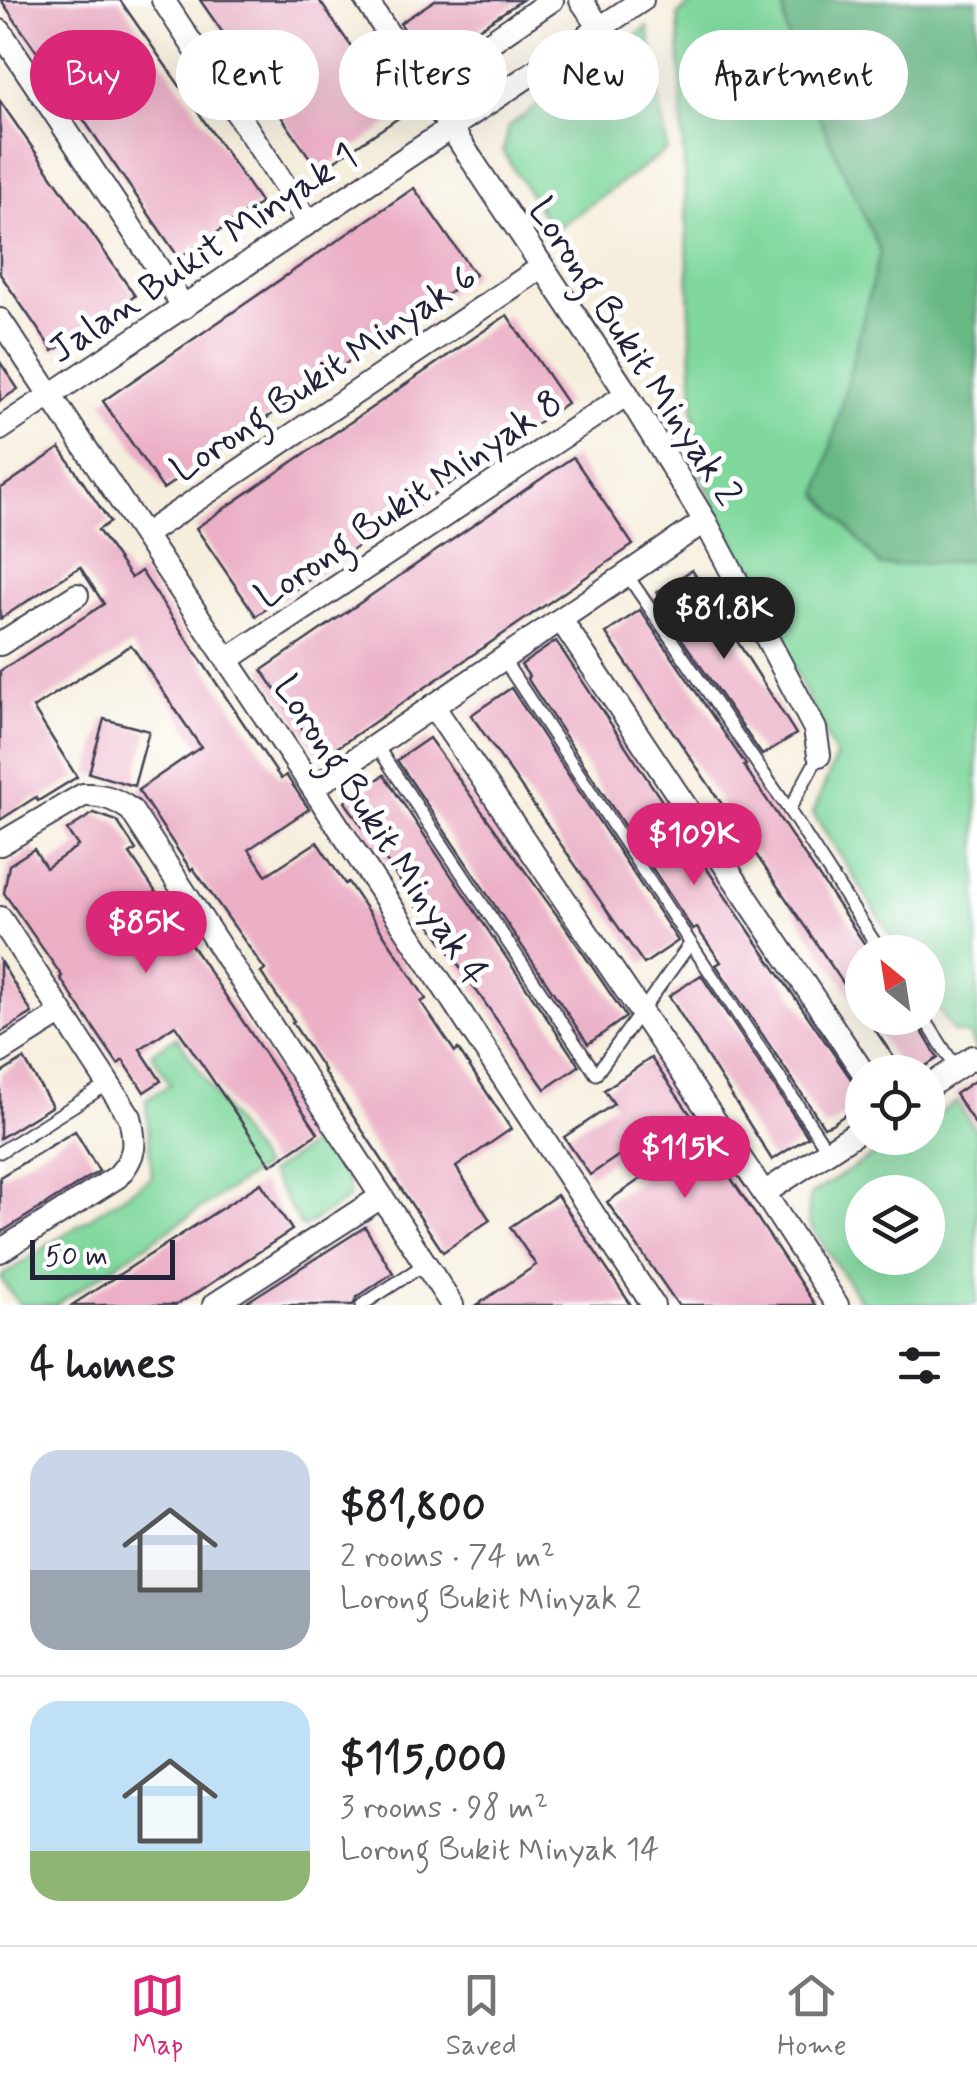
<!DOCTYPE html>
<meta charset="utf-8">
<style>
body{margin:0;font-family:Mynerve,sans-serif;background:#f6f6f6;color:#202124;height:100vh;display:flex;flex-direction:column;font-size:38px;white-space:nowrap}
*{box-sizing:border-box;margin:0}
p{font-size:32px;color:#757577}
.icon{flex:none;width:55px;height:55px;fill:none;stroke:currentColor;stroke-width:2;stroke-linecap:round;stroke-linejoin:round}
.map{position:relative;height:1305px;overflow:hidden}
.side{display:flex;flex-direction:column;background:#fff;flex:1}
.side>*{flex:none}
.top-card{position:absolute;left:30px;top:30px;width:918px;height:90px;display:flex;gap:20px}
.needle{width:65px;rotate:330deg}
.tools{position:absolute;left:845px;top:935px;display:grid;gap:20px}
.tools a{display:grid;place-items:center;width:100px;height:100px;border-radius:50%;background:#fff;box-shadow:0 10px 40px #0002;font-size:50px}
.scale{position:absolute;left:30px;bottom:25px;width:145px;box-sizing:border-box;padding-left:10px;border:5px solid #22223b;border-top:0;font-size:28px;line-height:35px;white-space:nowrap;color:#22223b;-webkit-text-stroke:8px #fff;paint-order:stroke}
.price{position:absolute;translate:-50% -85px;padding:0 22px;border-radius:35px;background:#db2777;color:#fff;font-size:32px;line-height:65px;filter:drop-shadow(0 2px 5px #0008)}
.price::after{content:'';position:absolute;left:50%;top:60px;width:30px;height:22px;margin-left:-15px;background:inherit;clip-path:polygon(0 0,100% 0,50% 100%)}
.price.current{background:#222;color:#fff}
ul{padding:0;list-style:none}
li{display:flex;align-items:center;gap:30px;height:250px;padding:0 30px}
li+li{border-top:2px solid #e0e0e0}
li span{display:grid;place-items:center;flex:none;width:280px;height:200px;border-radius:30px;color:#555}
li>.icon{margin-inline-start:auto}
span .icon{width:120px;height:120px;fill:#fffc;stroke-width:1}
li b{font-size:42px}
h2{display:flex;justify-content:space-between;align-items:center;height:120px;padding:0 30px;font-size:42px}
.tag{padding:0 35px;border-radius:45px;background:#fff;box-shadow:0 10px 40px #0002;font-size:35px;line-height:90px}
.tag.current{background:#db2777;color:#fff}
.tabs{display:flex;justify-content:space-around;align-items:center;height:140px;border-top:2px solid #e0e0e0;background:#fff;font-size:28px;color:#757577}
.tabs a{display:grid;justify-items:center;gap:5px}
.tabs .current{color:#db2777}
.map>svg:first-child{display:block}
</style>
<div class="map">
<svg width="977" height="1305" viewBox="0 0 977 1305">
<rect width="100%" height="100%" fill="#fff"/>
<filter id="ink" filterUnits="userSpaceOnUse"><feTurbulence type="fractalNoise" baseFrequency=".01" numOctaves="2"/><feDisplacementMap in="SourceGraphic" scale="20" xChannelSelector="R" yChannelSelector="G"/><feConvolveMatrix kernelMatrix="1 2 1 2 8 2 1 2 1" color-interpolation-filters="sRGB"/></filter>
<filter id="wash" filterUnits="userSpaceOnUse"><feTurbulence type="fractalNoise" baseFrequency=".0048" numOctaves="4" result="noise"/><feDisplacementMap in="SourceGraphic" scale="40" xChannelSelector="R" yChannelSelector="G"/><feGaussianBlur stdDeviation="2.25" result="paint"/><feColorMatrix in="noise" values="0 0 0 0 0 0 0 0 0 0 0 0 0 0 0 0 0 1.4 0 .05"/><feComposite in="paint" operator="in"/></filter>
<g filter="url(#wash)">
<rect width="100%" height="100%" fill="#f6eedc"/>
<g fill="#80d89d" stroke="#517d6c" stroke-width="2.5" fill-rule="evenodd">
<path d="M 695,0 L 782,0 L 790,53 L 880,251 L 819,495 L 882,566 L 977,560 L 977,1052 L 969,1035 L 953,1032 L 928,992 L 928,952 L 902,952 L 813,813 L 836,757 L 696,464 L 678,15 Z"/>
<path d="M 648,27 L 667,150 L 553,231 L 503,152 L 509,126 Z"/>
<path d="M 177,1037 L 263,1167 L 56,1305 L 19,1305 L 0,1277 L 152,1177 L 146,1100 L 170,1084 L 151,1053 Z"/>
<path d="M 957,1102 L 977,1133 L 977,1302 L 973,1305 L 863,1305 L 808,1222 L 810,1195 L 901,1138 L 928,1138 L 928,1120 ZM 862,1192 L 928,1192 L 928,1258 L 862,1258 Z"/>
<path d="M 320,1139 L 347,1179 L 349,1198 L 302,1228 L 269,1173 Z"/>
</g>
<path fill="#68b884" stroke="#456d60" stroke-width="2.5" d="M 782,0 L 977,0 L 977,560 L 881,566 L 819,494 L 880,251 L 790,53 Z"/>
<g id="blocks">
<g fill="#ebafc6">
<path d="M 1,0 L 120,0 L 261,203 L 179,258 Z"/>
<path d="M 200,0 L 319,0 L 400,117 L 319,171 Z"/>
<path d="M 435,0 L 522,0 L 427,63 L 400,23 Z"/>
<path d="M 0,101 L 135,296 L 53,351 L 0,274 Z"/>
<path d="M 414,188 L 475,275 L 163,489 L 103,401 Z"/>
<path d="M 507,315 L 567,403 L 256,616 L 196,528 Z"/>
<path d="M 0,362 L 18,389 L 0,401 Z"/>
<path d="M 60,448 L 110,522 L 98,530 L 131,578 L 141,571 L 281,779 L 286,775 L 309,809 L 249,849 L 266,875 L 317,842 L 345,884 L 348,882 L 399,957 L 426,999 L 421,1002 L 455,1052 L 458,1049 L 511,1129 L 456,1167 L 490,1220 L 443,1252 L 323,1071 L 324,1070 L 292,1022 L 294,1021 L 261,973 L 265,970 L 193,868 L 191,870 L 138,790 L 201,747 L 131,645 L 33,708 L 77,777 L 38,801 L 36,797 L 0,820 L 0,671 L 104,604 L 80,567 L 0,619 L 0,489 Z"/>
<path d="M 573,457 L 633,545 L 322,758 L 262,670 Z"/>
<path d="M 692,570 L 796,734 L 762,755 L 655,600 L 660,597 L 657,592 Z"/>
<path d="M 640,610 L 746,765 L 744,766 L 870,952 L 862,952 L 862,1011 L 606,633 Z"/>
<path d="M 556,641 L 723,893 L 862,1095 L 862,1103 L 832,1124 L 824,1127 L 716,965 L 721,962 L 697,928 L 693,930 L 527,678 L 529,676 L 521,665 Z"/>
<path d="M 511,688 L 678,941 L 644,964 L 471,715 Z"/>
<path d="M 104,719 L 149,731 L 134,786 L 89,773 Z"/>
<path d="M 429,738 L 564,925 L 626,1017 L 588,1044 L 397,760 Z"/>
<path d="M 384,775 L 579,1066 L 545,1089 L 345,802 Z"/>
<path d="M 94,813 L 117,821 L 136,850 L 130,854 L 318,1133 L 271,1165 L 175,1025 L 140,1049 L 161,1081 L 144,1092 L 123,1060 L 118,1064 L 60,978 L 62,976 L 4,893 L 9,865 L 34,849 L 46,868 L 78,846 L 67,830 Z"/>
<path d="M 0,961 L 32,1013 L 0,1033 Z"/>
<path d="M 701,975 L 808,1137 L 772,1160 L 669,996 Z"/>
<path d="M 867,1018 L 914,1018 L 938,1058 L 916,1072 L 904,1072 Z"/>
<path d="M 651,1058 L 711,1144 L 709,1145 L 815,1305 L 678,1305 L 607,1202 L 658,1167 L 640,1141 L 590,1175 L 564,1137 L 614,1104 L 604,1090 Z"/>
<path d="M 24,1059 L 52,1106 L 0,1138 L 0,1074 Z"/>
<path d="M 977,1079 L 977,1127 L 955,1094 Z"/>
<path d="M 75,1131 L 99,1171 L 0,1233 L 0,1177 Z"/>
<path d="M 261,1183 L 292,1230 L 198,1292 L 176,1305 L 72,1305 Z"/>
<path d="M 557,1195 L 631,1305 L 477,1305 L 536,1265 L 510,1227 Z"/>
<path d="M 365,1227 L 393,1273 L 357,1297 L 353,1305 L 242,1305 Z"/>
</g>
</g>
</g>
<g filter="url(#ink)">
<use href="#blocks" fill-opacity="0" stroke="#424153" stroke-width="2.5"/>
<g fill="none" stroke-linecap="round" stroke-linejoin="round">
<defs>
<g id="lane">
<path d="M 627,575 L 789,810 L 881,952"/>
<path d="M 503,659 L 828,1151"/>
<path d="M 376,745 L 596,1074 L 690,944"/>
<path d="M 789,810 L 819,755"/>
<path d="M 924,1018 L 956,1068"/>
<path d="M 0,1152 L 108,1084"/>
<path d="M 362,1305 L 425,1264"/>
</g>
<g id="street">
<path d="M 163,0 L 309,223"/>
<path d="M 366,0 L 627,394 L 705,521 L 815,729 L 819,755"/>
<path d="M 581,0 L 600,28"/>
<path d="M 0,31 L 184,307"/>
<path d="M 423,88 L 552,0"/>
<path d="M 0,320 L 313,788 L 653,1305"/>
<path d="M 0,429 L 642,0"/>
<path d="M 144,535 L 542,267"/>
<path d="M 561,620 L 863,1072"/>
<path d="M 0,644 L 77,595"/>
<path d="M 227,660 L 627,394"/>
<path d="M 433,706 L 764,1193 L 837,1305"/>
<path d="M 313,788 L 705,521"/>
<path d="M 0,844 L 83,795 C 103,794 115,799 131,810 L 452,1305"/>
<path d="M 0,918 L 130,1117 C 136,1145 136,1156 117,1177 L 0,1251"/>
<path d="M 0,1052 L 62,1013"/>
<path d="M 928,1087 L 973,1057"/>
<path d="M 764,1193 L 862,1129"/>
<path d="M 214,1305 L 381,1197"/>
</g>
</defs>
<use href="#lane" stroke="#424153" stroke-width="15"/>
<use href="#street" stroke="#424153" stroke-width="26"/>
<use href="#lane" stroke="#fff" stroke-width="11"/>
<use href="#street" stroke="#fff" stroke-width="22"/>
</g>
</g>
<g text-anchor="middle" stroke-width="10" stroke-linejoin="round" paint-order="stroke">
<g font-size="38" fill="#22223b" stroke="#fff">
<text transform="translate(202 252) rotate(-34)" y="13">Jalan Bukit Minyak 1</text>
<text transform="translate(636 351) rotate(57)" y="13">Lorong Bukit Minyak 2</text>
<text transform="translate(323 372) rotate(-34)" y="13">Lorong Bukit Minyak 6</text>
<text transform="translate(408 498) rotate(-34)" y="13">Lorong Bukit Minyak 8</text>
<text transform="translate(382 830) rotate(57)" y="13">Lorong Bukit Minyak 4</text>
</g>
</g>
</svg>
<div class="tools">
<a><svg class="needle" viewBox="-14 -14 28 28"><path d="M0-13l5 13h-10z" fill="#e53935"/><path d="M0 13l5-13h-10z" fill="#757577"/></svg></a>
<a><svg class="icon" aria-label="locate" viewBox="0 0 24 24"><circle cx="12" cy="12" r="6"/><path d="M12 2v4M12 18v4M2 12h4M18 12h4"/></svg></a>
<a><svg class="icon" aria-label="layers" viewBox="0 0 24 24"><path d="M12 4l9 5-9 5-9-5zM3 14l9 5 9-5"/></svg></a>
</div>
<div class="scale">50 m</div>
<b class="price current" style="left:724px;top:662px">$81.8K</b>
<b class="price" style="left:694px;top:888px">$109K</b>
<b class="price" style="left:146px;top:976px">$85K</b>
<b class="price" style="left:685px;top:1201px">$115K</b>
<div class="top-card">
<a class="tag current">Buy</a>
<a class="tag">Rent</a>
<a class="tag">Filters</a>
<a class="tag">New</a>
<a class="tag">Apartment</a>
</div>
</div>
<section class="side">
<h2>4 homes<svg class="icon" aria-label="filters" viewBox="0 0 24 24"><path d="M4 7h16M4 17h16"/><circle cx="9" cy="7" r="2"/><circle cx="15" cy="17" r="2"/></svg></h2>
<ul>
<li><span style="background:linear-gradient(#c9d6e8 60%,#9aa5b1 0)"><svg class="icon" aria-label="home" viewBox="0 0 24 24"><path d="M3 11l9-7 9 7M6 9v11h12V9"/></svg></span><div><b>$81,800</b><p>2 rooms · 74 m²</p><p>Lorong Bukit Minyak 2</p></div></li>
<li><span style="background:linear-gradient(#bfe0f5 75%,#8fb573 0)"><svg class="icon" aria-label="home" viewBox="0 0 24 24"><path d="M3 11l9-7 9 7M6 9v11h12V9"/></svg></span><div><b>$115,000</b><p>3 rooms · 98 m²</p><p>Lorong Bukit Minyak 14</p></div></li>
</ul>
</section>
<nav class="tabs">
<a class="current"><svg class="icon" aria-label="map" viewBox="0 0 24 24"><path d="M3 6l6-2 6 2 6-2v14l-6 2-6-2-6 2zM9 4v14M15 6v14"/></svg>Map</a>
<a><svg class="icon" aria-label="saved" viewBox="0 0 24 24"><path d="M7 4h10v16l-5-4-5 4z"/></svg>Saved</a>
<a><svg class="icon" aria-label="home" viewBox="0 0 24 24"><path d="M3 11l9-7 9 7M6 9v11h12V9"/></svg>Home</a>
</nav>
